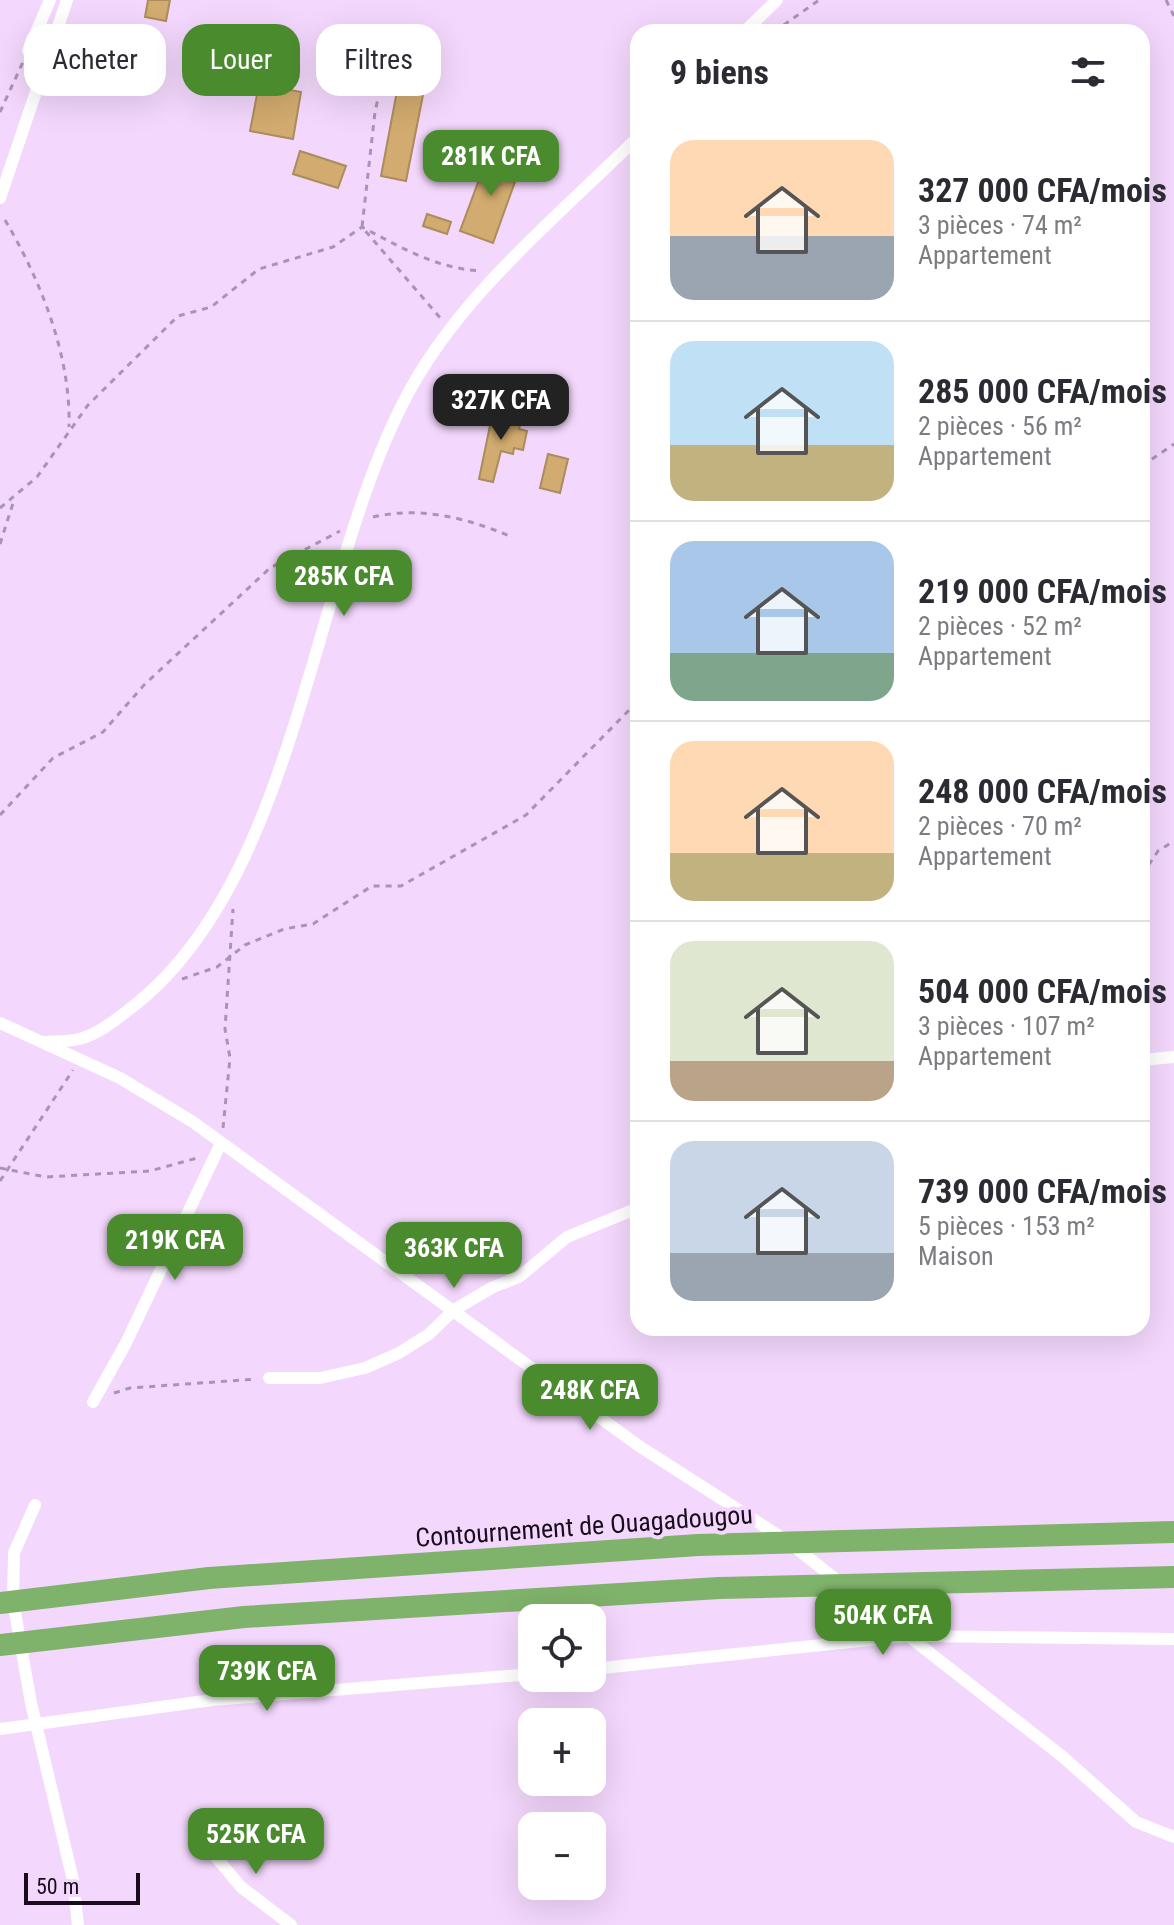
<!DOCTYPE html>
<html lang="fr">
<meta charset="utf-8">
<style>
body{margin:0;font-family:"Roboto Condensed",sans-serif;background:#f2f2f3;color:#2b2b33;height:100vh;display:flex;flex-direction:column;font-size:30px;white-space:nowrap}
*{box-sizing:border-box;margin:0}
p{font-size:26px;color:#7c7c81}
.icon{flex:none;width:44px;height:44px;fill:none;stroke:currentColor;stroke-width:2;stroke-linecap:round;stroke-linejoin:round}
.map{position:relative;flex:1;overflow:hidden}
.drawer{position:absolute;left:630px;top:24px;width:520px;height:1312px;display:flex;flex-direction:column;background:#fff;border-radius:24px;box-shadow:0 8px 32px #0002}
.drawer>*{flex:none}
.banner{position:absolute;left:24px;top:24px;width:486px;height:72px;display:flex;gap:16px}
.controls{position:absolute;left:518px;top:1604px;display:grid;gap:16px}
.controls a{display:grid;place-items:center;width:88px;height:88px;border-radius:16px;background:#fff;box-shadow:0 8px 32px #0002;font-size:40px}
.scale{position:absolute;left:24px;bottom:20px;width:116px;box-sizing:border-box;padding-left:8px;border:4px solid #190d1d;border-top:0;font-size:22px;line-height:28px;white-space:nowrap;color:#190d1d;-webkit-text-stroke:6px #f3d7fc;paint-order:stroke}
.price{position:absolute;translate:-50% -68px;padding:0 18px;border-radius:16px;background:#4a8b2e;color:#fff;font-size:26px;line-height:52px;filter:drop-shadow(0 2px 4px #0008)}
.price::after{content:'';position:absolute;left:50%;top:48px;width:24px;height:18px;margin-left:-12px;background:inherit;clip-path:polygon(0 0,100% 0,50% 100%)}
.price.active{background:#222;color:#fff}
ul{padding:0;list-style:none}
li{display:flex;align-items:center;gap:24px;height:200px;padding:0 40px}
li+li{border-top:2px solid #e1e1e2}
li span{display:grid;place-items:center;flex:none;width:224px;height:160px;border-radius:24px;color:#555}
li>.icon{margin-inline-start:auto}
span .icon{width:96px;height:96px;fill:#fffc;stroke-width:1}
li b{font-size:34px}
h2{display:flex;justify-content:space-between;align-items:center;height:96px;padding:0 40px;font-size:34px}
.pill{padding:0 28px;border-radius:24px;background:#fff;box-shadow:0 8px 32px #0002;font-size:28px;line-height:72px}
.pill.active{background:#4a8b2e;color:#fff}
.map>svg:first-child{display:block}
</style>
<div class="map">
<svg width="1174" height="1925" viewBox="0 0 1174 1925">
<rect width="100%" height="100%" fill="#f3d7fc"/>
<g fill="#d1ab6f" stroke="#ab8c5d" stroke-width="2">
<path d="M 148,0 L 170,0 L 166,21 L 145,17 Z"/>
<path d="M 114,39 L 130,44 L 124,64 L 109,59 Z"/>
<path d="M 80,47 L 98,52 L 92,74 L 74,70 Z"/>
<path d="M 259,84 L 301,92 L 293,139 L 250,131 Z"/>
<path d="M 397,91 L 423,95 L 406,181 L 381,176 Z"/>
<path d="M 300,151 L 346,166 L 338,188 L 293,174 Z"/>
<path d="M 489,153 L 521,165 L 493,243 L 460,231 Z"/>
<path d="M 427,214 L 451,222 L 447,234 L 423,226 Z"/>
<path d="M 493,411 L 522,418 L 519,429 L 527,431 L 523,450 L 514,448 L 513,454 L 501,451 L 493,482 L 479,479 Z"/>
<path d="M 548,454 L 568,459 L 560,493 L 540,488 Z"/>
</g>
<g fill="none" stroke-linecap="round" stroke-linejoin="round">
<g stroke="#ab94b3" stroke-width="3" stroke-dasharray="6 6" stroke-linecap="butt">
<path d="M 1166,0 L 1174,16"/>
<path d="M 411,26 L 399,64 L 380,89 L 375,112 L 362,227 L 442,320"/>
<path d="M 774,32 L 819,0"/>
<path d="M 0,112 L 23,62"/>
<path d="M 5,220 C 41,281 71,356 69,427"/>
<path d="M 1142,466 L 1174,444"/>
<path d="M 0,508 L 37,477 L 88,405 L 178,316 L 211,307 L 259,269 L 333,247 L 362,227 C 400,247 437,269 482,271"/>
<path d="M 373,517 C 421,506 467,518 512,537"/>
<path d="M 0,544 L 14,500"/>
<path d="M 0,815 L 53,758 L 103,732 L 144,685 L 270,568 L 340,531"/>
<path d="M 1142,875 L 1158,851 L 1174,841"/>
<path d="M 182,979 L 217,967 L 245,945 L 284,929 L 313,924 L 372,886 L 401,886 L 526,815 L 638,701"/>
<path d="M 223,1128 L 230,1058 L 225,1029 L 233,909"/>
<path d="M 0,1168 L 46,1177 L 150,1171 L 197,1158"/>
<path d="M 0,1181 L 73,1070"/>
<path d="M 114,1393 L 130,1388 L 257,1379"/>
</g>
<g stroke="#fff" stroke-width="12">
<path d="M 744,32 L 777,0"/>
<path d="M 28,51 L 50,0"/>
<path d="M 0,198 L 67,0"/>
<path d="M 0,1023 L 120,1078 L 193,1122 L 639,1446 L 787,1541 L 1063,1757 L 1136,1822 L 1174,1837"/>
<path d="M 43,1042 C 55,1041 68,1042 79,1039 C 97,1035 117,1019 131,1008 C 295,883 311,583 403,403 C 456,298 555,219 638,137"/>
<path d="M 1142,1060 L 1174,1057"/>
<path d="M 269,1378 L 320,1378 L 365,1368 L 399,1353 L 429,1334 L 454,1310 L 493,1287 L 519,1277 L 567,1237 L 638,1208"/>
<path d="M 93,1402 L 126,1343 L 221,1143"/>
<path d="M 35,1505 L 14,1553 L 13,1601 L 31,1703 L 73,1880 L 78,1925"/>
<path d="M 592,1669 L 909,1636 L 1174,1639"/>
<path d="M 0,1729 L 212,1700 L 532,1674"/>
<path d="M 205,1844 L 241,1887 L 291,1925"/>
</g>
<g stroke="#7fb26a" stroke-width="22">
<path d="M 0,1603 L 209,1578 L 698,1545 L 1174,1532"/>
<path d="M 0,1645 L 244,1617 L 719,1588 L 1174,1577"/>
</g>
</g>
<g text-anchor="middle" stroke-width="8" stroke-linejoin="round" paint-order="stroke">
<g font-size="26" fill="#190d1d" stroke="#f3d7fc">
<text transform="translate(584 1526) rotate(-4)" y="9">Contournement de Ouagadougou</text>
</g>
</g>
</svg>
<div class="controls">
<a><svg class="icon" aria-label="locate" viewBox="0 0 24 24"><circle cx="12" cy="12" r="6"/><path d="M12 2v4M12 18v4M2 12h4M18 12h4"/></svg></a>
<a>+</a>
<a>−</a>
</div>
<div class="scale">50 m</div>
<b class="price" style="left:491px;top:198px">281K CFA</b>
<b class="price active" style="left:501px;top:442px">327K CFA</b>
<b class="price" style="left:344px;top:618px">285K CFA</b>
<b class="price" style="left:175px;top:1282px">219K CFA</b>
<b class="price" style="left:454px;top:1290px">363K CFA</b>
<b class="price" style="left:590px;top:1432px">248K CFA</b>
<b class="price" style="left:883px;top:1657px">504K CFA</b>
<b class="price" style="left:267px;top:1713px">739K CFA</b>
<b class="price" style="left:256px;top:1876px">525K CFA</b>
<div class="banner">
<a class="pill">Acheter</a>
<a class="pill active">Louer</a>
<a class="pill">Filtres</a>
</div>
<section class="drawer">
<h2>9 biens<svg class="icon" aria-label="filters" viewBox="0 0 24 24"><path d="M4 7h16M4 17h16"/><circle cx="9" cy="7" r="2"/><circle cx="15" cy="17" r="2"/></svg></h2>
<ul>
<li><span style="background:linear-gradient(#ffd9b3 60%,#9aa5b1 0)"><svg class="icon" aria-label="home" viewBox="0 0 24 24"><path d="M3 11l9-7 9 7M6 9v11h12V9"/></svg></span><div><b>327 000 CFA/mois</b><p>3 pièces · 74 m²</p><p>Appartement</p></div></li>
<li><span style="background:linear-gradient(#bfe0f5 65%,#c2b280 0)"><svg class="icon" aria-label="home" viewBox="0 0 24 24"><path d="M3 11l9-7 9 7M6 9v11h12V9"/></svg></span><div><b>285 000 CFA/mois</b><p>2 pièces · 56 m²</p><p>Appartement</p></div></li>
<li><span style="background:linear-gradient(#a9c7e8 70%,#7fa58c 0)"><svg class="icon" aria-label="home" viewBox="0 0 24 24"><path d="M3 11l9-7 9 7M6 9v11h12V9"/></svg></span><div><b>219 000 CFA/mois</b><p>2 pièces · 52 m²</p><p>Appartement</p></div></li>
<li><span style="background:linear-gradient(#ffd9b3 70%,#c2b280 0)"><svg class="icon" aria-label="home" viewBox="0 0 24 24"><path d="M3 11l9-7 9 7M6 9v11h12V9"/></svg></span><div><b>248 000 CFA/mois</b><p>2 pièces · 70 m²</p><p>Appartement</p></div></li>
<li><span style="background:linear-gradient(#dfe7d0 75%,#b9a48a 0)"><svg class="icon" aria-label="home" viewBox="0 0 24 24"><path d="M3 11l9-7 9 7M6 9v11h12V9"/></svg></span><div><b>504 000 CFA/mois</b><p>3 pièces · 107 m²</p><p>Appartement</p></div></li>
<li><span style="background:linear-gradient(#c9d6e8 70%,#9aa5b1 0)"><svg class="icon" aria-label="home" viewBox="0 0 24 24"><path d="M3 11l9-7 9 7M6 9v11h12V9"/></svg></span><div><b>739 000 CFA/mois</b><p>5 pièces · 153 m²</p><p>Maison</p></div></li>
</ul>
</section>
</div>
